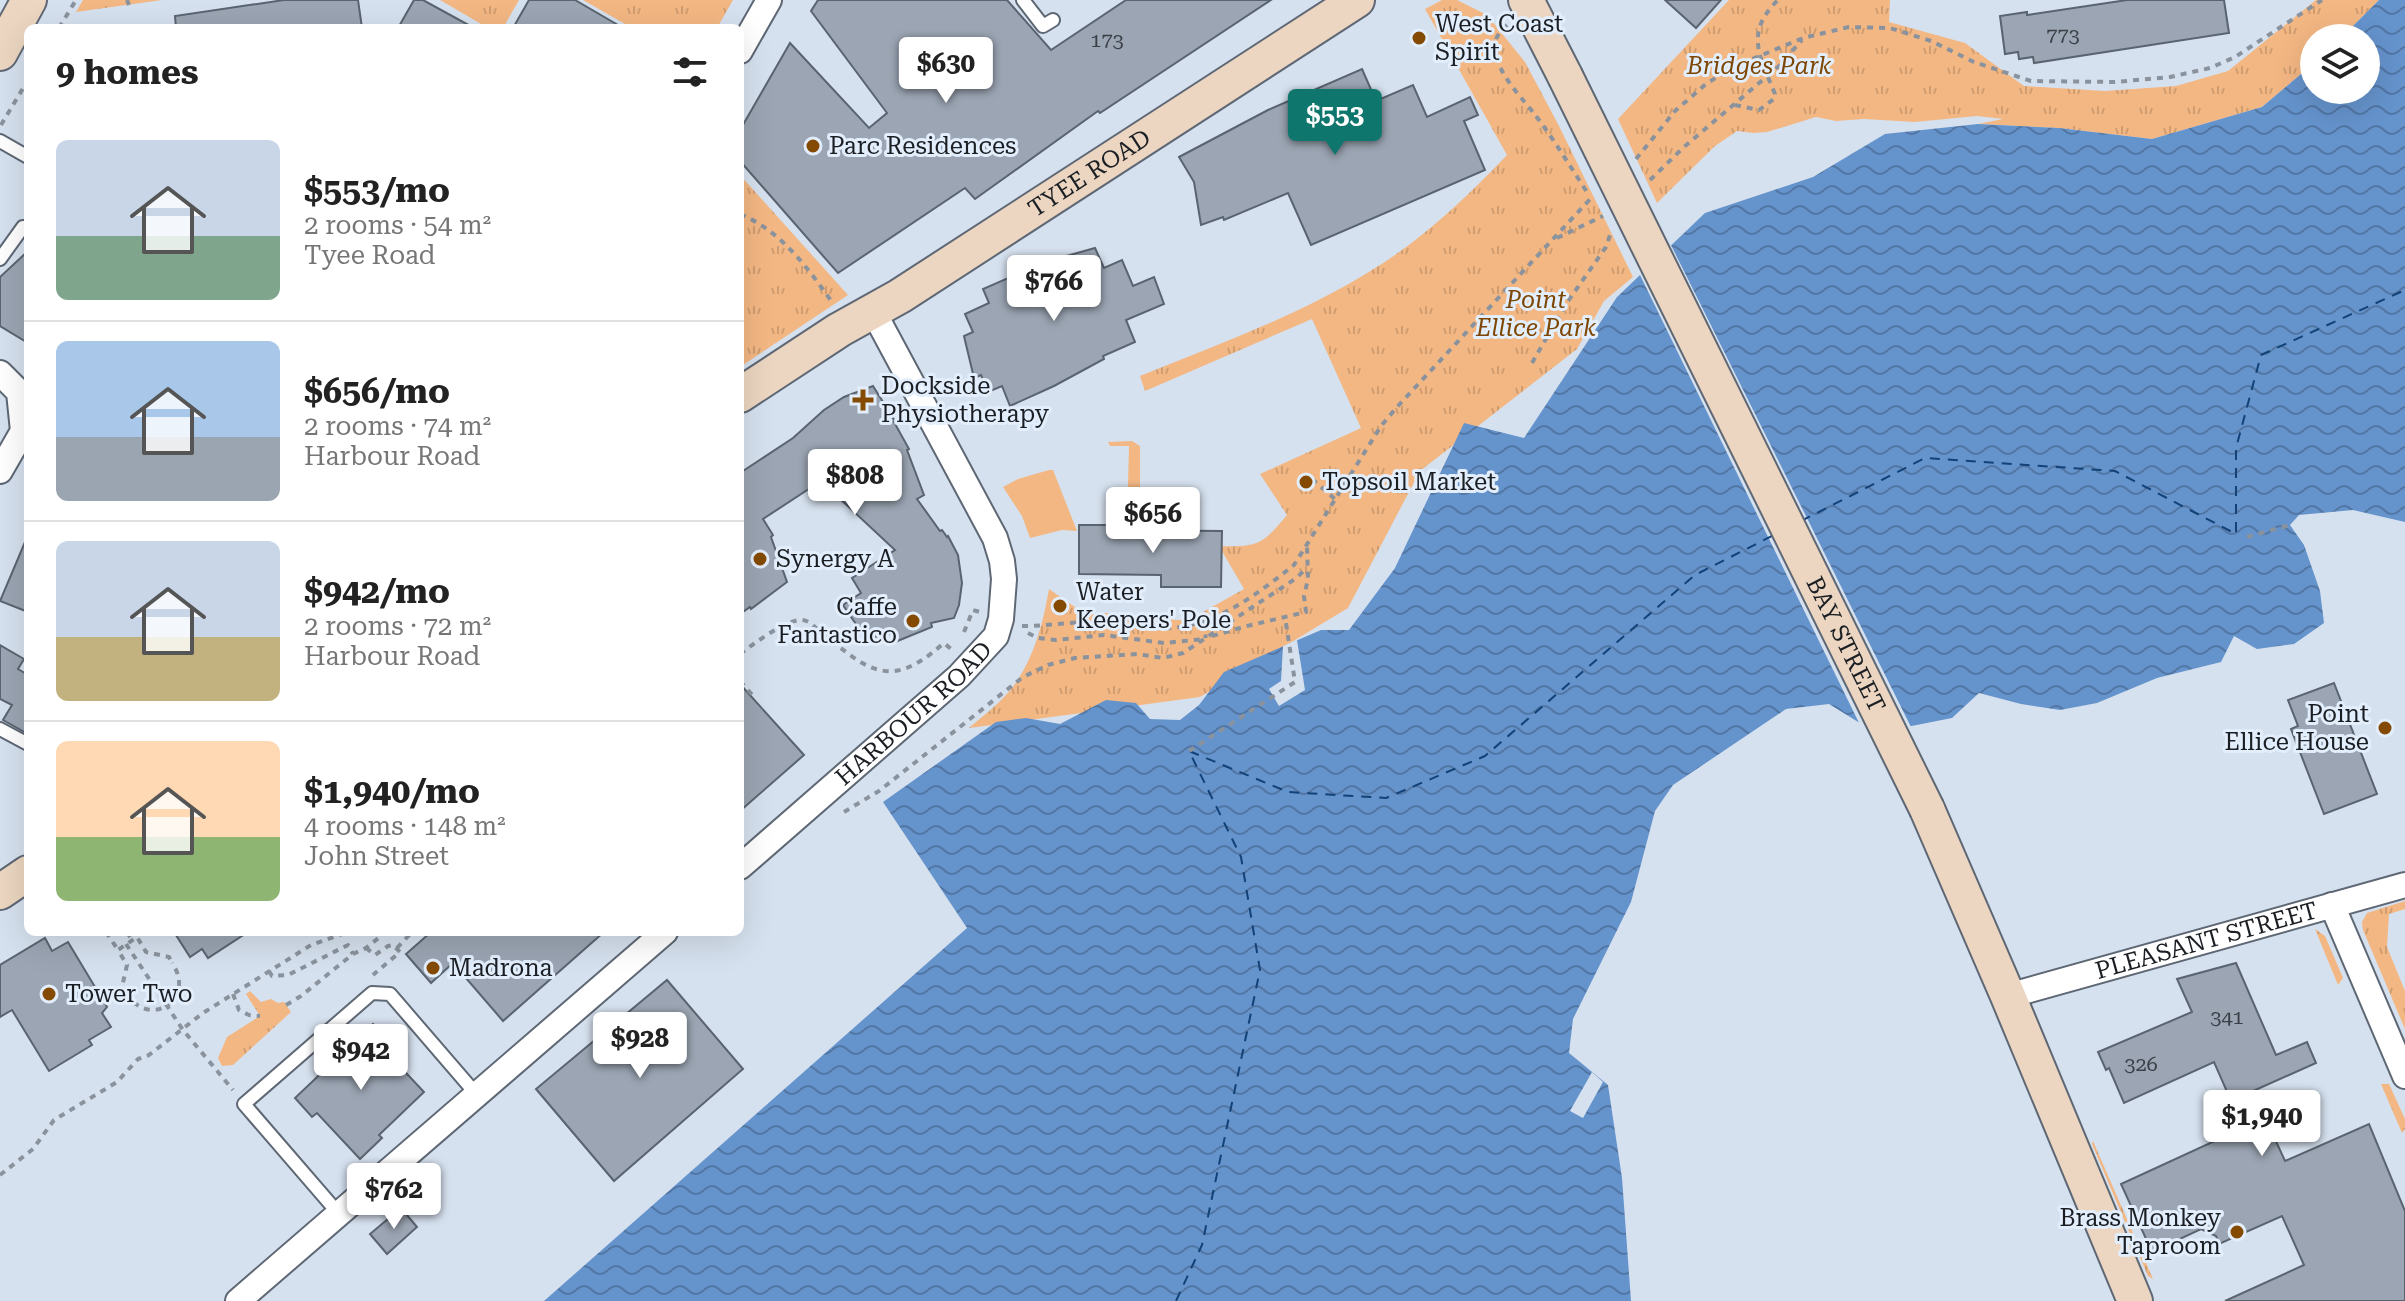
<!DOCTYPE html>
<meta charset="utf-8">
<style>
body{margin:0;font-family:"Roboto Serif",serif;background:#f2f2f2;color:#222;height:100vh;display:flex;flex-direction:column;font-size:30px;white-space:nowrap}
*{box-sizing:border-box;margin:0}
p{font-size:26px;color:#767676}
.icon{flex:none;width:44px;height:44px;fill:none;stroke:currentColor;stroke-width:2;stroke-linecap:round;stroke-linejoin:round}
.map{position:relative;flex:1;overflow:hidden}
.side{position:absolute;left:24px;top:24px;width:720px;height:912px;display:flex;flex-direction:column;background:#fff;border-radius:12px;box-shadow:0 8px 32px #0002}
.side>*{flex:none}
.fabs{position:absolute;left:2300px;top:24px;display:grid;gap:16px}
.fabs a{display:grid;place-items:center;width:80px;height:80px;border-radius:50%;background:#fff;box-shadow:0 8px 32px #0002;font-size:40px}
.price{position:absolute;translate:-50% -68px;padding:0 18px;border-radius:8px;background:#fff;color:#222;font-size:26px;line-height:52px;filter:drop-shadow(0 2px 4px #0008)}
.price::after{content:'';position:absolute;left:50%;top:48px;width:24px;height:18px;margin-left:-12px;background:inherit;clip-path:polygon(0 0,100% 0,50% 100%)}
.price.on{background:#0f766e;color:#fff}
ul{padding:0;list-style:none}
li{display:flex;align-items:center;gap:24px;height:200px;padding:0 32px}
li+li{border-top:2px solid #e0e0e0}
li span{display:grid;place-items:center;flex:none;width:224px;height:160px;border-radius:12px;color:#555}
li>.icon{margin-inline-start:auto}
span .icon{width:96px;height:96px;fill:#fffc;stroke-width:1}
li b{font-size:34px}
h2{display:flex;justify-content:space-between;align-items:center;height:96px;padding:0 32px;font-size:34px}
.map>svg:first-child{display:block}
</style>
<div class="map">
<svg width="2405" height="1301" viewBox="0 0 2405 1301">
<defs>
<pattern id="grass-tufts" width="24" height="20" patternUnits="userSpaceOnUse" patternTransform="scale(2)"><rect width="24" height="20" fill="#f3b783"/><path d="M3 7l-1-3M5 7V3M7 7l1-3M15 17l-1-3M17 17v-4M19 17l1-3" fill="none" stroke="#d09d71"/></pattern>
<pattern id="water-waves" width="16" height="10" patternUnits="userSpaceOnUse" patternTransform="scale(2)"><rect width="16" height="10" fill="#6593cc"/><path d="M0 5q4-4 8 0t8 0" fill="none" stroke="#5277a5"/></pattern>
</defs>
<rect width="100%" height="100%" fill="#d6e1ef"/>
<g fill="url(#grass-tufts)">
<path d="M 83,0 L 162,0 L 76,12 Z"/>
<path d="M 440,0 L 519,0 L 503,28 L 488,28 Z"/>
<path d="M 583,0 L 733,0 L 717,28 L 632,28 Z"/>
<path d="M 1442,0 L 1457,0 L 1487,15 L 1525,62 L 1559,126 L 1633,277 L 1604,301 L 1577,349 L 1420,471 L 1348,608 L 1200,697 L 969,728 C 985,714 1003,701 1015,684 C 1035,655 1043,623 1049,589 L 1085,614 L 1108,613 L 1154,619 L 1180,620 L 1203,612 L 1244,589 L 1219,546 C 1258,547 1262,545 1287,515 L 1260,474 L 1361,428 L 1312,319 L 1145,391 L 1140,376 C 1219,344 1300,315 1372,270 C 1423,239 1466,198 1507,155 L 1425,9 Z"/>
<path d="M 1729,0 L 1890,0 L 1889,22 L 1965,43 L 2024,86 L 2105,91 L 2176,86 L 2228,71 L 2316,0 L 2379,0 L 2341,38 L 2314,38 L 2314,63 L 2262,107 L 2152,139 L 2059,128 L 1978,124 L 2003,119 L 1977,116 L 1915,122 L 1864,119 L 1836,121 L 1816,117 L 1767,132 L 1753,133 L 1737,131 L 1715,146 L 1657,203 L 1618,119 Z"/>
<path d="M 740,175 L 848,295 L 740,367 Z"/>
<path d="M 2405,901 L 2405,909 L 2389,914 L 2387,947 L 2405,991 L 2405,1029 L 2363,930 L 2362,922 L 2367,913 Z"/>
<path d="M 2315,929 L 2325,936 L 2343,978 L 2338,985 Z"/>
<path d="M 250,991 L 261,1002 L 271,999 L 278,1003 L 284,1002 L 291,1012 L 233,1065 L 222,1066 L 218,1058 L 227,1037 L 260,1016 L 246,994 Z"/>
<path d="M 2381,1084 L 2389,1084 L 2405,1119 L 2405,1129 L 2402,1133 Z"/>
<path d="M 2093,1141 L 2153,1279 L 2148,1276 L 2092,1144 Z"/>
</g>
<g fill="#f3b783">
<path d="M 1132,441 L 1140,446 L 1140,496 L 1137,522 L 1127,522 L 1129,446 L 1110,446 L 1108,442 Z"/>
<path d="M 1049,470 L 1053,470 L 1077,531 L 1062,530 L 1030,538 L 1022,516 L 1003,487 L 1018,479 Z"/>
</g>
<path fill="url(#water-waves)" d="M 2379,0 L 2405,0 L 2405,522 L 2353,510 L 2299,515 L 2290,525 L 2304,545 L 2320,591 L 2324,623 L 2294,644 L 2257,649 L 2234,636 L 2221,662 L 2157,678 L 2097,703 L 2060,710 L 2021,704 L 1979,693 L 1952,718 L 1876,733 L 1829,704 L 1786,709 L 1673,785 L 1655,811 L 1631,902 L 1573,1019 L 1569,1053 L 1608,1085 L 1622,1178 L 1631,1301 L 544,1301 L 967,928 L 883,802 L 996,722 L 1026,718 L 1060,724 L 1106,700 L 1136,703 L 1150,719 L 1180,720 L 1199,705 L 1224,672 L 1321,630 L 1349,630 L 1395,568 L 1464,423 L 1524,438 L 1617,297 L 1705,213 L 1813,177 L 1885,134 L 1978,124 L 2059,128 L 2152,139 L 2262,107 L 2314,63 L 2314,90 L 2366,90 L 2366,38 L 2341,38 Z"/>
<g fill="#d6e1ef">
<path d="M 1669,241 L 1912,729 L 1873,737 L 1862,729 L 1638,271 Z"/>
<path d="M 1297,640 L 1305,690 L 1279,706 L 1269,689 L 1281,681 L 1283,646 Z"/>
<path d="M 1592,1072 L 1603,1082 L 1583,1118 L 1570,1111 Z"/>
</g>
<g fill="none" stroke-linecap="round" stroke-linejoin="round">
<g stroke="#124277" stroke-width="2" stroke-dasharray="10 8" stroke-linecap="butt">
<path d="M 1801,521 L 1925,458 L 2115,471 L 2236,534 L 2236,448 L 2261,355 L 2405,290"/>
<path d="M 1176,1301 L 1202,1245 L 1260,970 L 1241,857 L 1189,751 L 1288,792 L 1386,798 L 1485,756 L 1695,575 L 1774,535"/>
</g>
</g>
<g fill="#9ba5b3" stroke="#5a6470" stroke-width="2">
<path d="M 284,0 L 358,0 L 362,28 L 176,28 L 175,16 Z"/>
<path d="M 414,0 L 423,0 L 474,28 L 398,28 Z"/>
<path d="M 529,0 L 575,0 L 623,28 L 513,28 Z"/>
<path d="M 818,0 L 1007,0 L 1051,50 L 1126,0 L 1271,0 L 1100,113 L 1098,111 L 975,199 L 965,188 L 838,273 L 740,161 L 740,130 L 790,43 L 869,128 L 887,113 L 811,11 Z"/>
<path d="M 1665,0 L 1721,0 L 1696,28 Z"/>
<path d="M 2127,0 L 2224,0 L 2229,33 L 2034,63 L 2033,57 L 2019,59 L 2018,52 L 2005,54 L 2000,16 L 2027,12 L 2027,15 Z"/>
<path d="M 1362,69 L 1376,101 L 1413,85 L 1427,117 L 1470,97 L 1478,115 L 1464,121 L 1485,170 L 1311,245 L 1288,193 L 1224,220 L 1223,217 L 1201,225 L 1194,182 L 1179,157 L 1268,110 Z"/>
<path d="M 1095,248 L 1104,268 L 1122,260 L 1133,286 L 1154,277 L 1164,304 L 1126,320 L 1135,342 L 1103,356 L 1104,359 L 1054,386 L 1010,406 L 1002,386 L 988,392 L 981,375 L 974,378 L 964,336 L 973,332 L 965,314 L 989,303 L 983,289 L 1045,262 Z"/>
<path d="M 28,251 L 28,343 L 0,326 L 0,277 Z"/>
<path d="M 873,386 L 895,421 L 894,422 L 909,449 L 907,450 L 924,495 L 917,499 L 940,531 L 942,530 L 947,537 L 948,536 L 958,555 L 962,583 L 959,605 L 954,618 L 931,623 L 932,627 L 895,642 L 894,633 L 866,639 L 843,605 L 861,593 L 852,578 L 895,550 L 837,496 L 835,498 L 821,481 L 763,519 L 773,535 L 771,537 L 787,582 L 751,609 L 750,607 L 740,614 L 740,473 L 793,438 L 824,410 L 844,397 Z"/>
<path d="M 1079,525 L 1108,525 L 1108,530 L 1222,531 L 1221,587 L 1161,587 L 1161,575 L 1079,574 Z"/>
<path d="M 28,535 L 28,612 L 0,601 Z"/>
<path d="M 0,645 L 24,659 L 18,669 L 28,675 L 28,734 L 3,720 L 12,705 L 0,699 Z"/>
<path d="M 2334,683 L 2377,794 L 2324,814 L 2291,729 L 2298,726 L 2288,700 Z"/>
<path d="M 740,684 L 804,755 L 740,811 Z"/>
<path d="M 174,932 L 248,932 L 208,958 L 202,949 L 190,957 Z"/>
<path d="M 431,932 L 604,932 L 503,1021 L 453,963 L 431,983 L 406,954 Z"/>
<path d="M 45,938 L 52,951 L 68,942 L 107,1007 L 102,1013 L 111,1027 L 89,1040 L 92,1045 L 49,1071 L 12,1010 L 0,1017 L 0,965 Z"/>
<path d="M 2236,963 L 2276,1055 L 2307,1042 L 2316,1063 L 2253,1091 L 2285,1161 L 2369,1124 L 2405,1211 L 2405,1301 L 2225,1301 L 2304,1265 L 2282,1216 L 2219,1244 L 2216,1236 L 2201,1229 L 2152,1252 L 2121,1184 L 2243,1128 L 2214,1062 L 2124,1103 L 2109,1068 L 2106,1070 L 2098,1052 L 2192,1012 L 2177,979 Z"/>
<path d="M 667,980 L 743,1069 L 614,1181 L 536,1089 Z"/>
<path d="M 373,1024 L 397,1051 L 391,1057 L 424,1092 L 379,1135 L 382,1138 L 360,1159 L 317,1113 L 312,1117 L 295,1098 Z"/>
<path d="M 401,1208 L 417,1227 L 387,1254 L 370,1234 Z"/>
</g>
<g fill="none" stroke-linecap="round" stroke-linejoin="round">
<defs>
<g id="lane">
<path d="M 1023,0 L 1043,26 L 1053,20"/>
<path d="M 0,141 L 28,157"/>
<path d="M 0,259 L 23,227 L 28,227"/>
<path d="M 0,729 L 28,744"/>
<path d="M 339,1214 L 244,1104 L 372,993 L 390,994 L 477,1095"/>
</g>
<g id="street">
<path d="M 740,51 L 769,0"/>
<path d="M 0,373 L 19,392 L 23,431 L 0,471"/>
<path id="s1" d="M 740,867 L 959,676 L 996,636 L 1001,619 L 1004,579 L 1002,561 L 995,538 L 873,311"/>
<path d="M 2332,905 L 2405,1076"/>
<path id="s2" d="M 2008,996 L 2405,885"/>
<path d="M 238,1301 L 665,932"/>
</g>
<g id="secondary">
<path d="M 1526,0 L 1565,76"/>
<path d="M 0,53 L 29,0"/>
<path id="s3" d="M 740,395 L 839,330 L 900,296 L 1357,0"/>
<path d="M 1927,809 L 2008,996 L 2135,1301"/>
<path d="M 0,892 L 28,873"/>
</g>
</defs>
<use href="#lane" stroke="#5e6774" stroke-width="16"/>
<use href="#street" stroke="#5e6774" stroke-width="28"/>
<use href="#secondary" stroke="#5e6774" stroke-width="38"/>
<g stroke="#8a939d" stroke-width="4" stroke-dasharray="6 6" stroke-linecap="butt">
<path d="M 127,0 L 129,5"/>
<path d="M 1507,25 C 1499,32 1493,40 1495,52 C 1499,75 1522,98 1536,116 C 1555,141 1571,168 1589,195"/>
<path d="M 59,28 L 76,0"/>
<path d="M 1735,105 L 1759,110 L 1774,99 L 1775,94 C 1760,57 1744,33 1778,0"/>
<path d="M 1,125 L 28,80"/>
<path d="M 1636,159 L 1675,111 L 1706,84 L 1733,67 L 1803,38 L 1849,27 L 1890,28 L 1931,41 L 1974,62 L 2031,81 L 2115,82 L 2170,77 L 2210,68 L 2235,57 L 2322,0"/>
<path d="M 1650,180 L 1684,147 L 1779,66 L 1802,40"/>
<path d="M 740,214 C 781,231 807,267 832,302"/>
<path d="M 1557,238 L 1603,216"/>
<path d="M 1532,363 L 1566,304 L 1606,247 L 1610,235"/>
<path d="M 1312,479 L 1336,500"/>
<path d="M 2247,537 L 2290,525"/>
<path d="M 1202,623 L 1206,638"/>
<path d="M 1022,626 C 1053,626 1084,620 1115,621 C 1129,622 1143,628 1157,628 C 1210,631 1255,596 1294,565 L 1381,426 L 1397,407 L 1593,196"/>
<path d="M 964,632 L 973,610 L 980,612"/>
<path d="M 1028,633 L 1038,638 L 1056,640 L 1104,635 L 1164,643 L 1204,639"/>
<path d="M 1212,636 L 1247,626 L 1306,612 L 1304,596 L 1308,579 L 1307,547"/>
<path d="M 740,654 C 755,643 781,623 799,620 C 808,619 814,626 820,632 C 829,640 840,647 850,655 C 888,683 910,672 944,643 L 951,649"/>
<path d="M 740,681 L 754,697"/>
<path d="M 1189,751 L 1295,682 L 1285,617"/>
<path d="M 844,812 L 879,791 L 1023,677 L 1048,665 L 1075,658 L 1137,654 L 1163,658 L 1183,653 L 1295,579 L 1307,568"/>
<path d="M 106,932 L 118,950"/>
<path d="M 127,932 L 132,940"/>
<path d="M 126,944 L 183,1030 L 233,1090"/>
<path d="M 366,948 L 375,955 L 388,946 L 393,945 L 400,952 L 373,975"/>
<path d="M 397,948 L 412,932"/>
<path d="M 269,971 L 272,976 L 288,975 L 348,945 L 353,954"/>
<path d="M 126,993 L 122,987 L 127,965 L 118,950 L 137,937 L 146,952 L 169,957 L 172,963"/>
<path d="M 233,994 L 239,1010 L 249,1015 L 260,1016"/>
<path d="M 286,1005 L 301,996 L 353,954 L 366,948 L 386,932"/>
<path d="M 0,1175 L 33,1149 L 54,1120 L 117,1082 L 138,1059 L 149,1055 L 203,1013 L 311,945 L 348,932"/>
</g>
<use href="#lane" stroke="#fff" stroke-width="12"/>
<use href="#street" stroke="#fff" stroke-width="24"/>
<use href="#secondary" stroke="#ecd6c1" stroke-width="34"/>
<defs>
<g id="secondary-bridge">
<path id="s4" d="M 1565,76 L 1927,809"/>
</g>
</defs>
<use href="#secondary-bridge" stroke="#5e6774" stroke-width="38" stroke-linecap="butt"/>
<path stroke="#8a939d" stroke-width="4" stroke-dasharray="6 6" stroke-linecap="butt" d="M 126,993 C 150,1031 197,998 172,963"/>
<use href="#secondary-bridge" stroke="#ecd6c1" stroke-width="34"/>
</g>
<g fill="#844a01" stroke="#e3eefd" stroke-width="3">
<circle cx="1419" cy="38" r="8"/>
<circle cx="813" cy="146" r="8"/>
<path d="M859 388h8v8h8v8h-8v8h-8v-8h-8v-8h8z"/>
<circle cx="1306" cy="482" r="8"/>
<circle cx="760" cy="559" r="8"/>
<circle cx="1060" cy="606" r="8"/>
<circle cx="913" cy="621" r="8"/>
<circle cx="2385" cy="728" r="8"/>
<circle cx="433" cy="968" r="8"/>
<circle cx="49" cy="994" r="8"/>
<circle cx="2237" cy="1232" r="8"/>
</g>
<g text-anchor="middle" stroke-width="6" stroke-linejoin="round" paint-order="stroke">
<g font-size="20" fill="#3b4048">
<text x="2063" y="42">773</text>
<text x="1107" y="47">173</text>
<text x="2227" y="1024">341</text>
<text x="2141" y="1071">326</text>
</g>
<g font-size="24" fill="#1b1f24" stroke="#e3eefd" text-anchor="start">
<text x="1435" y="32">West Coast<tspan x="1435" dy="28">Spirit</tspan></text>
<text x="829" y="154">Parc Residences</text>
<text x="881" y="394">Dockside<tspan x="881" dy="28">Physiotherapy</tspan></text>
<text x="1322" y="490">Topsoil Market</text>
<text x="776" y="567">Synergy A</text>
<text x="1076" y="600">Water<tspan x="1076" dy="28">Keepers' Pole</tspan></text>
<text x="897" y="615" text-anchor="end">Caffe<tspan x="897" dy="28">Fantastico</tspan></text>
<text x="2369" y="722" text-anchor="end">Point<tspan x="2369" dy="28">Ellice House</tspan></text>
<text x="449" y="976">Madrona</text>
<text x="65" y="1002">Tower Two</text>
<text x="2221" y="1226" text-anchor="end">Brass Monkey<tspan x="2221" dy="28">Taproom</tspan></text>
</g>
<g font-size="24" font-style="italic" fill="#7e4603" stroke="#e3eefd">
<text x="1759" y="74">Bridges Park</text>
<text x="1536" y="308">Point<tspan x="1536" dy="28">Ellice Park</tspan></text>
</g>
<g font-size="24" fill="#1b1f24" stroke="#e3eefd">
<text dy="8" stroke="none"><textPath href="#s3" startOffset="414">TYEE ROAD</textPath></text>
<text dy="8" stroke="none"><textPath href="#s4" startOffset="634">BAY STREET</textPath></text>
<text dy="8" stroke="none"><textPath href="#s1" startOffset="232">HARBOUR ROAD</textPath></text>
<text dy="8" stroke="none"><textPath href="#s2" startOffset="206">PLEASANT STREET</textPath></text>
</g>
</g>
</svg>
<div class="fabs">
<a><svg class="icon" aria-label="layers" viewBox="0 0 24 24"><path d="M12 4l9 5-9 5-9-5zM3 14l9 5 9-5"/></svg></a>
</div>
<b class="price" style="left:946px;top:105px">$630</b>
<b class="price on" style="left:1335px;top:157px">$553</b>
<b class="price" style="left:1054px;top:323px">$766</b>
<b class="price" style="left:855px;top:517px">$808</b>
<b class="price" style="left:1153px;top:555px">$656</b>
<b class="price" style="left:640px;top:1080px">$928</b>
<b class="price" style="left:361px;top:1092px">$942</b>
<b class="price" style="left:2262px;top:1158px">$1,940</b>
<b class="price" style="left:394px;top:1231px">$762</b>
<section class="side">
<h2>9 homes<svg class="icon" aria-label="filters" viewBox="0 0 24 24"><path d="M4 7h16M4 17h16"/><circle cx="9" cy="7" r="2"/><circle cx="15" cy="17" r="2"/></svg></h2>
<ul>
<li><span style="background:linear-gradient(#c9d6e8 60%,#7fa58c 0)"><svg class="icon" aria-label="home" viewBox="0 0 24 24"><path d="M3 11l9-7 9 7M6 9v11h12V9"/></svg></span><div><b>$553/mo</b><p>2 rooms · 54 m²</p><p>Tyee Road</p></div></li>
<li><span style="background:linear-gradient(#a9c7e8 60%,#9aa5b1 0)"><svg class="icon" aria-label="home" viewBox="0 0 24 24"><path d="M3 11l9-7 9 7M6 9v11h12V9"/></svg></span><div><b>$656/mo</b><p>2 rooms · 74 m²</p><p>Harbour Road</p></div></li>
<li><span style="background:linear-gradient(#c9d6e8 60%,#c2b280 0)"><svg class="icon" aria-label="home" viewBox="0 0 24 24"><path d="M3 11l9-7 9 7M6 9v11h12V9"/></svg></span><div><b>$942/mo</b><p>2 rooms · 72 m²</p><p>Harbour Road</p></div></li>
<li><span style="background:linear-gradient(#ffd9b3 60%,#8fb573 0)"><svg class="icon" aria-label="home" viewBox="0 0 24 24"><path d="M3 11l9-7 9 7M6 9v11h12V9"/></svg></span><div><b>$1,940/mo</b><p>4 rooms · 148 m²</p><p>John Street</p></div></li>
</ul>
</section>
</div>
